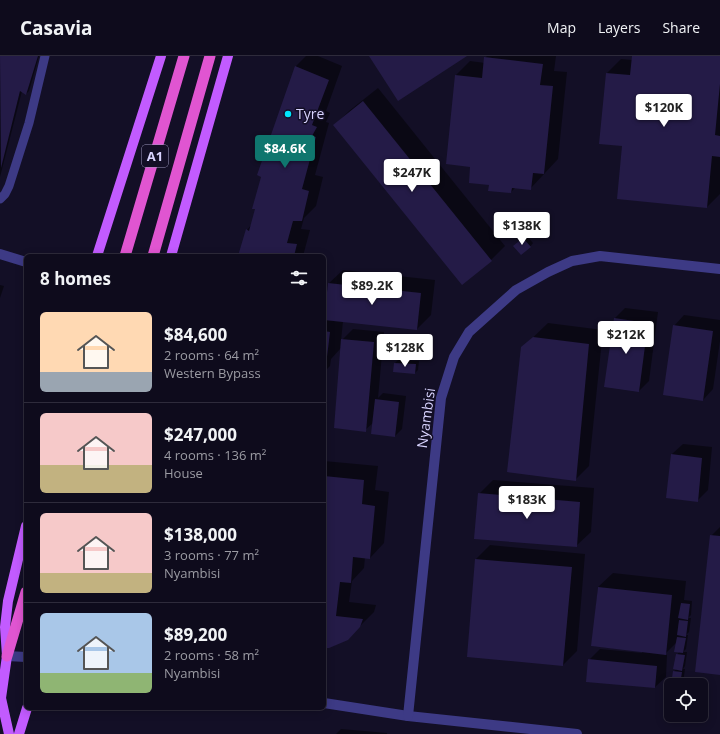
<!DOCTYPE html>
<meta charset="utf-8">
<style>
body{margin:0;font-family:"Open Sans",sans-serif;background:#171425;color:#f1f3f6;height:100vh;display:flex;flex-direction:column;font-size:15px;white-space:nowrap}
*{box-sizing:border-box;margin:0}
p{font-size:13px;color:#9b9ba3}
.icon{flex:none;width:22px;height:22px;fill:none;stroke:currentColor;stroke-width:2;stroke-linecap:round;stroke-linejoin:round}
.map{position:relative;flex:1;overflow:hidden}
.side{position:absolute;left:24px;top:198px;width:302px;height:456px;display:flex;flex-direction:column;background:#0e0b1c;border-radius:6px;box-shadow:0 2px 10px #0003,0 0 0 1px #2e2b3b}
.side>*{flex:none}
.buttons{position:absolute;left:664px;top:622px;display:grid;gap:8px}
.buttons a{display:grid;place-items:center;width:44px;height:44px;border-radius:6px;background:#0e0b1c;box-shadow:0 2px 10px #0003,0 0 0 1px #2e2b3b;font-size:20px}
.price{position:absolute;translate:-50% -34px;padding:0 9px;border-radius:4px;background:#fff;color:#222;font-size:13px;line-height:26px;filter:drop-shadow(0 1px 2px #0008)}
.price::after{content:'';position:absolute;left:50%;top:24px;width:12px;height:9px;margin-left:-6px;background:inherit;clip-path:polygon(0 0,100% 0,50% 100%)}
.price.selected{background:#0f766e;color:#fff}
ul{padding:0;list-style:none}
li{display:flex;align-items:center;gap:12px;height:100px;padding:0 16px}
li+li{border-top:1px solid #2e2b3b}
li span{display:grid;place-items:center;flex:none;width:112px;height:80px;border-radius:6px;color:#555}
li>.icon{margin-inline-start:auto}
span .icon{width:48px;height:48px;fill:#fffc;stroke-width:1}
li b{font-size:17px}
h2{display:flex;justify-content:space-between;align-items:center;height:48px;padding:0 16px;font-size:17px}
header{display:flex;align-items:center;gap:24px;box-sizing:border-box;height:56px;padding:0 20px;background:#0e0b1c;border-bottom:1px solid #2e2b3b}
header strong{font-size:19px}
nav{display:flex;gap:22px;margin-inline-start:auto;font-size:14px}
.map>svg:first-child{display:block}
</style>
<header>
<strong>Casavia</strong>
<nav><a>Map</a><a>Layers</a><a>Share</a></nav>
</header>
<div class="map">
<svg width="720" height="678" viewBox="0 0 720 678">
<rect width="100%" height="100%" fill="#130f26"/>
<g fill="#0007">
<path d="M 0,0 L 39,0 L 29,35 L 26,38 L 22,35 L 0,121 Z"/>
<path d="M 306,0 L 318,0 L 342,10 L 326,55 L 330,57 L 326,66 L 329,67 L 315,119 L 323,121 L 316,150 L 304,162 L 301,173 L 310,174 L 303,200 L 236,200 L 240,196 L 247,174 L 252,168 L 296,10 Z"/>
<path d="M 487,0 L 556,0 L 554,15 L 567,16 L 558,103 L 530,133 L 516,131 L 511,136 L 490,128 L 471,110 L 456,19 L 470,5 L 485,7 L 485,2 Z"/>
<path d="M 633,0 L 720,0 L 720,138 L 707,151 L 624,89 L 607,17 L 621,3 L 632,4 Z"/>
<path d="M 378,32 L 505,190 L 491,204 L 462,227 L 335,69 L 349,55 Z"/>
<path d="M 526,179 L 533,187 L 530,191 L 518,187 Z"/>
<path d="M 343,214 L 435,224 L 431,259 L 417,273 L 343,265 L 341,285 L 353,273 L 384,276 L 378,342 L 383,337 L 406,340 L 402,373 L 395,380 L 373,367 L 365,374 L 341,292 L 331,303 L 330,310 L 324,316 L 324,259 L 328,228 Z"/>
<path d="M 0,229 L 4,230 L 0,242 Z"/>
<path d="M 625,252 L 658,256 L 649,325 L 639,335 L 615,262 Z"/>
<path d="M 684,259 L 720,264 L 720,285 L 713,333 L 703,344 L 674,270 Z"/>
<path d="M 548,267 L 603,274 L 589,410 L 575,424 L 522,292 Z"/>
<path d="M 398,304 L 419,305 L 418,314 L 415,317 L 395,307 Z"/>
<path d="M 683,388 L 712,391 L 708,434 L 697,445 L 672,398 Z"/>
<path d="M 324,405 L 378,410 L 375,434 L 389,436 L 384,487 L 370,502 L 365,501 L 364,512 L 352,525 L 349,546 L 376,549 L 374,556 L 347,583 L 324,591 Z"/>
<path d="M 493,424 L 594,432 L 591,476 L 576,490 L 479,438 Z"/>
<path d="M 720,471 L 720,618 L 711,480 Z"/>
<path d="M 490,489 L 585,498 L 577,595 L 563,609 L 468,600 L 476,503 Z"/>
<path d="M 613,517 L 686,525 L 684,544 L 692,545 L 691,559 L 688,562 L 691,562 L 689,576 L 686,579 L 688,579 L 686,593 L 683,596 L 687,596 L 685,610 L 683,613 L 685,613 L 683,627 L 681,629 L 672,629 L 674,615 L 677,613 L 677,599 L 679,596 L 677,586 L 664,599 L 667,599 L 666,621 L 655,631 L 589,604 L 600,593 L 642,597 L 642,595 L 592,590 L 598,531 Z"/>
<path d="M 341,673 L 387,677 L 387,678 L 336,678 Z"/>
</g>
<g fill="#241b47">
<path d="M 0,0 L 38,0 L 26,39 L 20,35 L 1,112 Z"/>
<path d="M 369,0 L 467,0 L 398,45 Z"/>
<path d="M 632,0 L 720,0 L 720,28 L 715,79 L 720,80 L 720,101 L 712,100 L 707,152 L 617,143 L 622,90 L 599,88 L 606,17 L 630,19 Z"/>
<path d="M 484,1 L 543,8 L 540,29 L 553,30 L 544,118 L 533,117 L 531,134 L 512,132 L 511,137 L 488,135 L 489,129 L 469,127 L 470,111 L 446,108 L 455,19 L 482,22 Z"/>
<path d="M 295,10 L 329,24 L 312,69 L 317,71 L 312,80 L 316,81 L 302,133 L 309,135 L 302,165 L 293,165 L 287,187 L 297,188 L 294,200 L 238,200 L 246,173 L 249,175 L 255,153 L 252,153 L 261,121 L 257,119 Z"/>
<path d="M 363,45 L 492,205 L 462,229 L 333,69 Z"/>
<path d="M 523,182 L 531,191 L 521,199 L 513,190 Z"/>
<path d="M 328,227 L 421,237 L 417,274 L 324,264 Z"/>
<path d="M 614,262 L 648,267 L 639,336 L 604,331 Z"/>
<path d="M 673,269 L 713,275 L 703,345 L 663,339 Z"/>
<path d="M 324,275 L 330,276 L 326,309 L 324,309 Z"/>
<path d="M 533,281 L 589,288 L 576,425 L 507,416 L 521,291 Z"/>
<path d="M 341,283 L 374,286 L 366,376 L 334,372 Z"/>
<path d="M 394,307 L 416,308 L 415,318 L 393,316 Z"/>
<path d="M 375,343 L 399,346 L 395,381 L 371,378 Z"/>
<path d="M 671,398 L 702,402 L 698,446 L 666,442 Z"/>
<path d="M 324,420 L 364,424 L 362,448 L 375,450 L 370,503 L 353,501 L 351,527 L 340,526 L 336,560 L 363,563 L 360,571 L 348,584 L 329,592 L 324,592 Z"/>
<path d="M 478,437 L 580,446 L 577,491 L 474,483 Z"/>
<path d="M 710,479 L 720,480 L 720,619 L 695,616 Z"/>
<path d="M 475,503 L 572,511 L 563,610 L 467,601 Z"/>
<path d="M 598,531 L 672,539 L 666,599 L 591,590 Z"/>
<path d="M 681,547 L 690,548 L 688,564 L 678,562 Z"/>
<path d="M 679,564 L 688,565 L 686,581 L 677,579 Z"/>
<path d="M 677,581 L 686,582 L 683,597 L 674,596 Z"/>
<path d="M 676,598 L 685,599 L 682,615 L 673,613 Z"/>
<path d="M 588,603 L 657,610 L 655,632 L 586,626 Z"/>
<path d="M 673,615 L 682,616 L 680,629 L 671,629 Z"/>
</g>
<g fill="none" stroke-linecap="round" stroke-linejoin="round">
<path stroke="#3d3a85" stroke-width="9" d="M 0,143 L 5,138 L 9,130 L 29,67 L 45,0"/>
<g stroke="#3d3a85" stroke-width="10">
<path d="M 0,198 L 26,206"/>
<path d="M 7,600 L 26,601"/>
<path d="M 324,647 L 408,660 L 577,678"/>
<path d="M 408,660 L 441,342 L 454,301 L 469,276 L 516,234 L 548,216 L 572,205 L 600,200 L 720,213"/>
</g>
<g stroke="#c25bff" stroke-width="10">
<path d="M 97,200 L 161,0"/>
<path d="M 171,200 L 228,0"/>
<path d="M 9,678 L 1,642 L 7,600 L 5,571 L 8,545 L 26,470"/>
<path d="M 19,678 L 27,652"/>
</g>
<g stroke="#e055d1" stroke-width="11">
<path d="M 125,200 L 184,0"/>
<path d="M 153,200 L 210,0"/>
<path d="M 7,600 L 26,536"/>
</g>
</g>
<circle fill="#00e5ff" stroke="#130f26" stroke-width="1.5" cx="288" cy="58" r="4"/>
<g text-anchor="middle" stroke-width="3" stroke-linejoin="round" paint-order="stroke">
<rect fill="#130f26" stroke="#9e99be" stroke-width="1" x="142" y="89" width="26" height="22" rx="3"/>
<g font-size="13" font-weight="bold" fill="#d9d4ff">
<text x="155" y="105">A1</text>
</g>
<g font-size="14" fill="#d9d4ff" stroke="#130f26" text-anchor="start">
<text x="296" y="63">Tyre</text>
</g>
<g font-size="14" fill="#d9d4ff" stroke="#130f26">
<text transform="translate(426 362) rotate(-82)" y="5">Nyambisi</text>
</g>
</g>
</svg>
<div class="buttons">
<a><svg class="icon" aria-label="locate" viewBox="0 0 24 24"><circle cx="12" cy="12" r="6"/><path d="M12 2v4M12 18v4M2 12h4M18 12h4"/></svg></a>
</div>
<b class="price" style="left:664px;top:72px">$120K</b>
<b class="price selected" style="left:285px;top:113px">$84.6K</b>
<b class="price" style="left:412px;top:137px">$247K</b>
<b class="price" style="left:522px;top:190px">$138K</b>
<b class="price" style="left:372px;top:250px">$89.2K</b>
<b class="price" style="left:626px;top:299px">$212K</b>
<b class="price" style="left:405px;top:312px">$128K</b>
<b class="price" style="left:527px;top:464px">$183K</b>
<section class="side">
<h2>8 homes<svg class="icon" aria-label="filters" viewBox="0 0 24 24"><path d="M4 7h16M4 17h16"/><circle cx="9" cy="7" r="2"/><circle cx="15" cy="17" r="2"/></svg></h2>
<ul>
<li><span style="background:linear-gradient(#ffd9b3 75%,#9aa5b1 0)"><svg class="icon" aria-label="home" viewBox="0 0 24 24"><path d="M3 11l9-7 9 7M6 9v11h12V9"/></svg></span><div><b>$84,600</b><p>2 rooms · 64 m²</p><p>Western Bypass</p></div></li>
<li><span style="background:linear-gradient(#f6c9c9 65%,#c2b280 0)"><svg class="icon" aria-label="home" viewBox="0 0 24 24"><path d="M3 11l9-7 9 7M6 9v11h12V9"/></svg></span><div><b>$247,000</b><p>4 rooms · 136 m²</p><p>House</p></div></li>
<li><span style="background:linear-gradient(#f6c9c9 75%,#c2b280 0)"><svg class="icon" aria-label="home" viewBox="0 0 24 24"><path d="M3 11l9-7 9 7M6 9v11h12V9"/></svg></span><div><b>$138,000</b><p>3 rooms · 77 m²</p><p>Nyambisi</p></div></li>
<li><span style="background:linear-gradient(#a9c7e8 75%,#8fb573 0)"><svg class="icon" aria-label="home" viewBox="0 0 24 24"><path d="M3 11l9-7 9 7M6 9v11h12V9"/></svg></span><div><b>$89,200</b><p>2 rooms · 58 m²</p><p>Nyambisi</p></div></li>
</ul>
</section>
</div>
